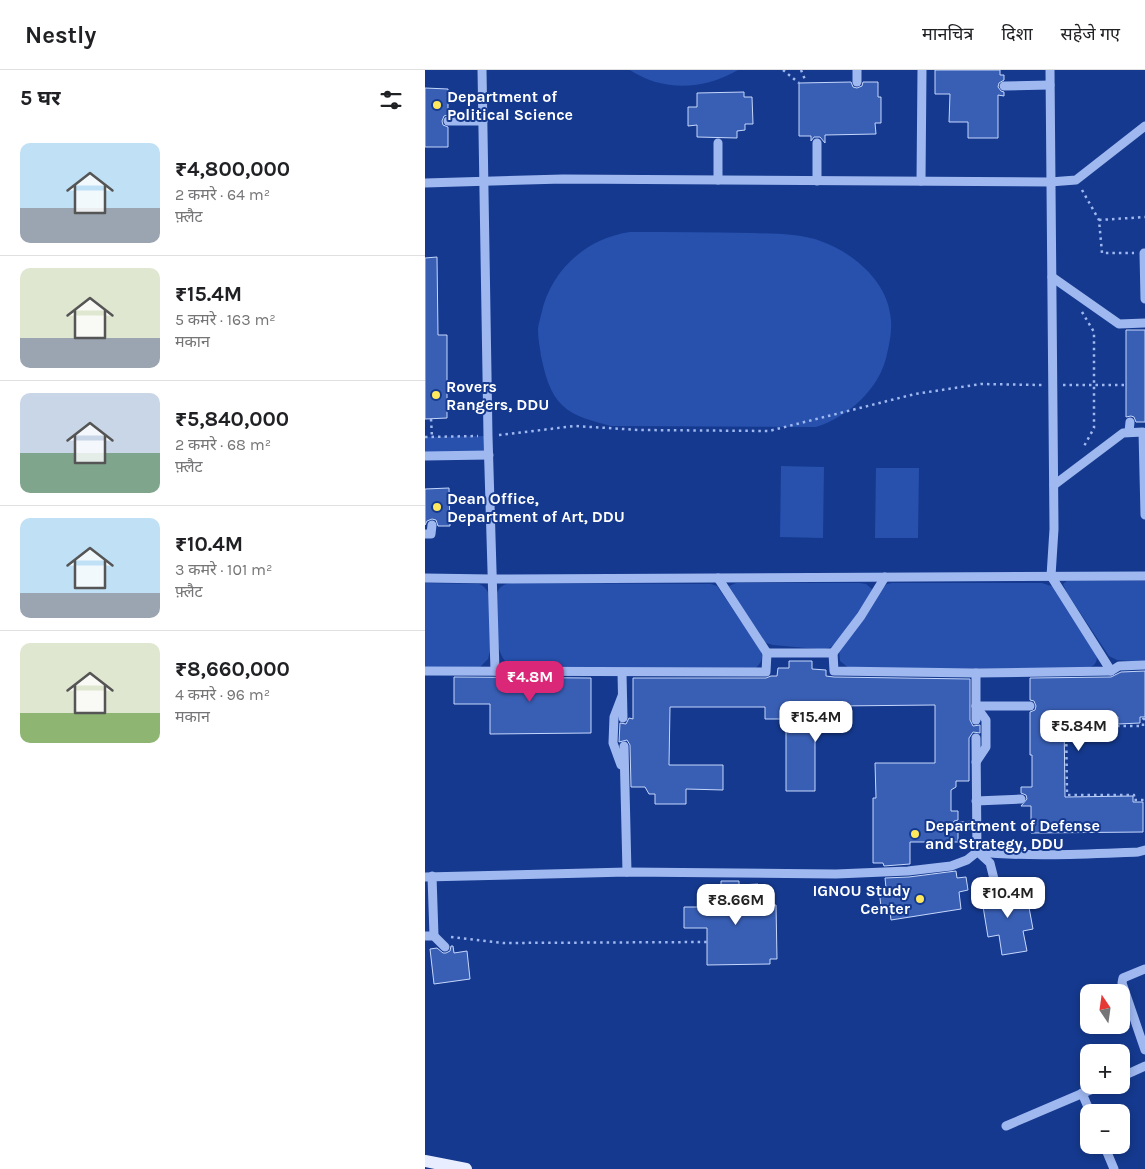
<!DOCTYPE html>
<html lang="hi">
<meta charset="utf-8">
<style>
body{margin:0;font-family:Karla,"Noto Sans Devanagari",sans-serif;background:#f2f2f2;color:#202124;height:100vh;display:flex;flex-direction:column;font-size:19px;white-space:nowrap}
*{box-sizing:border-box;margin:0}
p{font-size:16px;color:#757577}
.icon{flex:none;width:28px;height:28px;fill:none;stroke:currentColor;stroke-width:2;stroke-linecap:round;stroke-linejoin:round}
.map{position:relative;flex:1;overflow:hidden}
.side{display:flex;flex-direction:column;background:#fff;width:425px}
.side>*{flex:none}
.needle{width:32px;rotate:347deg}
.buttons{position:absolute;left:655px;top:914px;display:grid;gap:10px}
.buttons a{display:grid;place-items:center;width:50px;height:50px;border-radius:10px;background:#fff;box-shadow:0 2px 8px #0003;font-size:25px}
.price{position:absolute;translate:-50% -42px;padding:0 11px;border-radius:10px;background:#fff;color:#222;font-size:16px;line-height:32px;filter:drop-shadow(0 1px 2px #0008)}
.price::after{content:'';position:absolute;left:50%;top:30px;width:15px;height:11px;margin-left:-8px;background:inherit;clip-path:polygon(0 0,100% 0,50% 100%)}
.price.current{background:#db2777;color:#fff}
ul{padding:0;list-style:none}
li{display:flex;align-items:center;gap:15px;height:125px;padding:0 20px}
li+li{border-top:1px solid #e0e0e0}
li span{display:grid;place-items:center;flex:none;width:140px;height:100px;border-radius:10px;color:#555}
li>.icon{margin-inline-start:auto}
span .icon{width:60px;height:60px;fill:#fffc;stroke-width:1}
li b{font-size:21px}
h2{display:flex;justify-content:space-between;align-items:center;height:60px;padding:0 20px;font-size:21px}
header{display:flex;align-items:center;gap:30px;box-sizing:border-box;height:70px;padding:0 25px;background:#fff;border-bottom:1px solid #e0e0e0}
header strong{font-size:24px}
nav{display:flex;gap:28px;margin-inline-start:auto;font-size:18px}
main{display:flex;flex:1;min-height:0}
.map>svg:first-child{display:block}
</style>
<header>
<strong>Nestly</strong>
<nav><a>मानचित्र</a><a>दिशा</a><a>सहेजे गए</a></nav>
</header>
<main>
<section class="side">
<h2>5 घर<svg class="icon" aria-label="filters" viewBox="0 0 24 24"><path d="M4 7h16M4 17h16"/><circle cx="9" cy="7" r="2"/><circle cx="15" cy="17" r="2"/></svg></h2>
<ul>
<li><span style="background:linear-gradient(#bfe0f5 65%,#9aa5b1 0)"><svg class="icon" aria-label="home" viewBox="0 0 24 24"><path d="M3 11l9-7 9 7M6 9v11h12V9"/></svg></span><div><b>₹4,800,000</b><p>2 कमरे · 64 m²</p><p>फ़्लैट</p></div></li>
<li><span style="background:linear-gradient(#dfe7d0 70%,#9aa5b1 0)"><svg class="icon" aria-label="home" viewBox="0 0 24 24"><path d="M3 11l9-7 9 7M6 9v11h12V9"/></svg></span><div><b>₹15.4M</b><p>5 कमरे · 163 m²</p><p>मकान</p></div></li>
<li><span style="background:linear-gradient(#c9d6e8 60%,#7fa58c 0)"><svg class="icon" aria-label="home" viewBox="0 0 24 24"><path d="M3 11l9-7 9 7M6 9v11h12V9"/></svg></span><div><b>₹5,840,000</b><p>2 कमरे · 68 m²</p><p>फ़्लैट</p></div></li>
<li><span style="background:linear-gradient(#bfe0f5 75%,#9aa5b1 0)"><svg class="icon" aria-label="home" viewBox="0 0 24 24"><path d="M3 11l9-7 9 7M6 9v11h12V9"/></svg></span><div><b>₹10.4M</b><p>3 कमरे · 101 m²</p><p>फ़्लैट</p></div></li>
<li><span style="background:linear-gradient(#dfe7d0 70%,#8fb573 0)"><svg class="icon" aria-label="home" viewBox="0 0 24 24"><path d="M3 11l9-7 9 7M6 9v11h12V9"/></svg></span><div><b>₹8,660,000</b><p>4 कमरे · 96 m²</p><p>मकान</p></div></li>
</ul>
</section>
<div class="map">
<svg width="720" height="1099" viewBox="0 0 720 1099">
<rect width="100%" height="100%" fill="#15398e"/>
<g fill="#2751ad">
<path d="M 205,0 L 313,0 C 279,20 238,22 205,0 Z"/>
<path d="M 205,162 C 246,162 286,162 327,163 C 350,164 376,163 398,172 C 428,183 460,210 465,243 C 468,257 465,271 462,284 C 455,319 423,347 391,357 L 186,356 C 169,351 150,348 137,335 C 124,322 120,304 116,286 C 115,278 113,269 113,260 C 113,255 115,250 116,245 C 125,201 161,168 205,162 Z"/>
<path d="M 63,366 L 64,385 L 0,386 L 0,367 Z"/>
<path d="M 356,396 L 399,397 L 398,468 L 355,467 Z"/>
<path d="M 451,398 L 494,398 L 493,468 L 450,468 Z"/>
<path d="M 642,511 L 720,511 L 720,592 L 692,590 L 684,586 L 642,523 L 638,514 Z"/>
<path d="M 0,513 L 54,514 C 59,516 62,519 64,525 C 67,540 65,565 65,581 L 63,589 L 54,598 L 0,598 Z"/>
<path d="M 87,513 L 286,514 L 292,516 L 335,579 C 339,587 337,592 331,598 L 86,597 C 66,582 72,548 71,525 C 74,517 78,514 87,513 Z"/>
<path d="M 311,513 L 435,513 L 441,514 L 447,519 L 446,523 L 414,571 L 406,577 L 401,579 L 392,579 L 348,575 L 338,572 L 304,516 Z"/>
<path d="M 467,513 L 617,513 L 629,517 L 671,582 C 674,593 669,597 659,598 L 425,599 L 415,591 L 414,580 L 456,520 L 462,514 Z"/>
</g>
<g fill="#395fb5" stroke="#c6d7fc">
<path d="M 510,0 L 575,0 L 575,5 L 579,5 L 579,10 L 574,13 L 573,17 L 576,21 L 579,22 L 579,26 L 573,25 L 573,68 L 543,68 L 543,52 L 524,52 L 525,24 L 510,24 Z"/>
<path d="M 426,12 L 428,17 L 432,18 L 437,16 L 438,12 L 453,12 L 453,27 L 456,27 L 456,53 L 450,53 L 451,64 L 400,65 L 400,73 L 395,67 L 389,67 L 386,71 L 386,66 L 374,66 L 374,13 Z"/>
<path d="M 0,18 L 23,19 L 23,45 L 19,46 L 17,51 L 18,55 L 23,57 L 23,77 L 0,77 Z"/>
<path d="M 319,22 L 319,27 L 327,27 L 328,54 L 320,54 L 320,60 L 312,61 L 312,68 L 272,67 L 272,55 L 263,56 L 263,37 L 272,37 L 272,23 Z"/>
<path d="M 12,187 L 13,265 L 22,265 L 22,348 L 0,349 L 0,188 Z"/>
<path d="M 701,260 L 720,260 L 720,352 L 711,352 L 709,347 L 706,346 L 701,347 Z"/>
<path d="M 24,418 L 25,456 L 13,456 L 11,450 L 7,449 L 2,451 L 0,455 L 0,419 Z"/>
<path d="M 364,591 L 387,591 L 387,599 L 401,600 L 401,606 L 409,607 L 545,609 L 545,650 L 548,656 L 555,655 L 555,663 L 548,662 L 544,668 L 544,711 L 531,711 L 531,717 L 526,720 L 526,741 L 533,741 L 533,750 L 529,751 L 527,756 L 528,760 L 533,762 L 533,772 L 485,772 L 485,794 L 459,796 L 458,793 L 448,793 L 448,728 L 451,728 L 450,693 L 510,693 L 510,635 L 412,636 L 412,647 L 390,647 L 390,721 L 361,721 L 361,649 L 340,649 L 340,637 L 245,637 L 244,695 L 298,695 L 298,720 L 261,719 L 261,734 L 230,734 L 230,724 L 224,724 L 220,717 L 206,717 L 205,675 L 202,670 L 194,672 L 195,653 L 201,654 L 204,648 L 208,649 L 208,608 L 341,608 L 346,606 L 352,606 L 353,598 L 364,598 Z"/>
<path d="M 720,601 L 720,647 L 715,647 L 715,653 L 693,654 L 693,647 L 639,648 L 640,727 L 708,726 L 708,732 L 718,732 L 718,762 L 606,763 L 606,736 L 596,736 L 602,729 L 601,725 L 596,723 L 596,717 L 607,717 L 607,685 L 605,685 L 605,642 L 610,640 L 611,636 L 609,631 L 605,630 L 605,608 L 686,607 L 696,602 Z"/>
<path d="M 29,607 L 166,608 L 166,663 L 65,664 L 65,634 L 29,634 Z"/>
<path d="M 531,801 L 532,808 L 541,807 L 543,820 L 534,822 L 536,839 L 466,850 L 464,835 L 456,837 L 454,819 L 461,818 L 460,808 L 484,807 Z"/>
<path d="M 296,811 L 314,811 L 314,815 L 333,814 L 333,835 L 351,835 L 352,889 L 345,889 L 345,894 L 282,895 L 282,858 L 259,858 L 259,837 L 284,837 L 284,816 L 296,816 Z"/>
<path d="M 600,816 L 608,859 L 598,861 L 602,881 L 577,885 L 574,865 L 563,867 L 556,824 L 566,822 L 568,826 L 573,827 L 577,825 L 578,820 Z"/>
<path d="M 26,876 L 28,876 L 29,883 L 42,881 L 45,909 L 9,914 L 5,879 L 12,878 L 18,883 L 21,883 L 25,881 Z"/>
</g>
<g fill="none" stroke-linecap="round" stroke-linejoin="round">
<g stroke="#9fb8f0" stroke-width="2.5" stroke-dasharray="2.5 4" stroke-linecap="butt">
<path d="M 358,0 L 374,13"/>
<path d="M 376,0 L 381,12"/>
<path d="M 657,120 L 674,150 L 677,183 L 709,183"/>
<path d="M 674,150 L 720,147"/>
<path d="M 657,242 L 669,262 L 669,358 L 658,378"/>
<path d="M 638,315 L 701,315"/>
<path d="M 6,349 L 7,367"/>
<path d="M 74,365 L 150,356 L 214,360 L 344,361 L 490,324 L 556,314 L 617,315"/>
<path d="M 0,367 L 53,366"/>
<path d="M 720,649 L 718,649 L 718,656 L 691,656 L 691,649 L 641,650 L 642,725 L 709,725 L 709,730 L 720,730"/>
<path d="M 26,867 L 78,873 L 282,872"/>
</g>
<g stroke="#9fb8f0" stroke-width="9">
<path d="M 57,0 L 63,366 L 70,601"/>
<path d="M 432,0 L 432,12"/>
<path d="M 625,0 L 629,459 L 626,506 L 686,601"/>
<path d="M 579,16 L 625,15"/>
<path d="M 23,51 L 58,51"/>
<path d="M 293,110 L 293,73"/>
<path d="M 392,111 L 392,73"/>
<path d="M 496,111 L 497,0"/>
<path d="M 0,113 L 138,109 L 625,112 L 651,110 L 720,56"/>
<path d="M 719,183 L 720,229"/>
<path d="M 627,207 L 694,254 L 720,253"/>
<path d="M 704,362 L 705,352"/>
<path d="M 0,386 L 64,385"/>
<path d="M 629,415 L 698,363 L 718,362 L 720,445"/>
<path d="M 0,464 L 6,464 L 7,455"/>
<path d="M 0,508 L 67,509 L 720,506"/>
<path d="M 293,508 L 342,583"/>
<path d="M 408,583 L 436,546 L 460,507"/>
<path d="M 0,601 L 341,602 L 342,583 L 408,583 L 409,601 L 551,603 L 686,601 L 694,596 L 720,595"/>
<path d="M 197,603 L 198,648"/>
<path d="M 551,603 L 551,650"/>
<path d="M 551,636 L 561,650 L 561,677 L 551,692"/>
<path d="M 551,636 L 605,636"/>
<path d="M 199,676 L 202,802"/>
<path d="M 196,695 L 188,673 L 189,647 L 197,626"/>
<path d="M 551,731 L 596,729"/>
<path d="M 533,756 L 551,755"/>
<path d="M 552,782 C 606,787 659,784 713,782 L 720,780"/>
<path d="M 553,782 L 565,793 L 572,821"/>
<path d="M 7,806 L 9,866"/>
<path d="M 0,807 L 202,802 L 411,804 L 483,801 L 526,796 L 542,790 L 552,782 L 551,668"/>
<path d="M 1,866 L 9,866 L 20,877"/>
<path d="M 720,899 L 698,908 L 697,913 L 720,980"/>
<path d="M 696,1007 L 720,996"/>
<path d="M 657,1023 L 665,1042"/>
<path d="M 581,1056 L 677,1015"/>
<path d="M 679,1075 L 689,1099"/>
</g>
<path stroke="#e8eeff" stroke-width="12" d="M 0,1091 L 41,1099"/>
</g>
<g fill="#ffe75e" stroke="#15398e" stroke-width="2">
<circle cx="12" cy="35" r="5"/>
<circle cx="11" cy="325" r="5"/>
<circle cx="12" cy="437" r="5"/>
<circle cx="490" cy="764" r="5"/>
<circle cx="495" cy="829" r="5"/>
</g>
<g text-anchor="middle" stroke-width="4" stroke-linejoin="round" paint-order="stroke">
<g font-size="16" font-weight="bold" fill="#fff" stroke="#15398e" text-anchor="start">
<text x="22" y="32">Department of<tspan x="22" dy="18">Political Science</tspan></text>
<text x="21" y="322">Rovers<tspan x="21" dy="18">Rangers, DDU</tspan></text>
<text x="22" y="434">Dean Office,<tspan x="22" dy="18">Department of Art, DDU</tspan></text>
<text x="500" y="761">Department of Defense<tspan x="500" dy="18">and Strategy, DDU</tspan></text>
<text x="485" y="826" text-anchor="end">IGNOU Study<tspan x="485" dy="18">Center</tspan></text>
</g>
</g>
</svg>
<div class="buttons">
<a><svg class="needle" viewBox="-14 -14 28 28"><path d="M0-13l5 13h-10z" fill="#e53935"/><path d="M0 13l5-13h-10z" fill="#757577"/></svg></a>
<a>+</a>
<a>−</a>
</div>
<b class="price current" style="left:105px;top:633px">₹4.8M</b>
<b class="price" style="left:391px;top:673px">₹15.4M</b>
<b class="price" style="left:654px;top:682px">₹5.84M</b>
<b class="price" style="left:583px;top:849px">₹10.4M</b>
<b class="price" style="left:311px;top:856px">₹8.66M</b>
</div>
</main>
